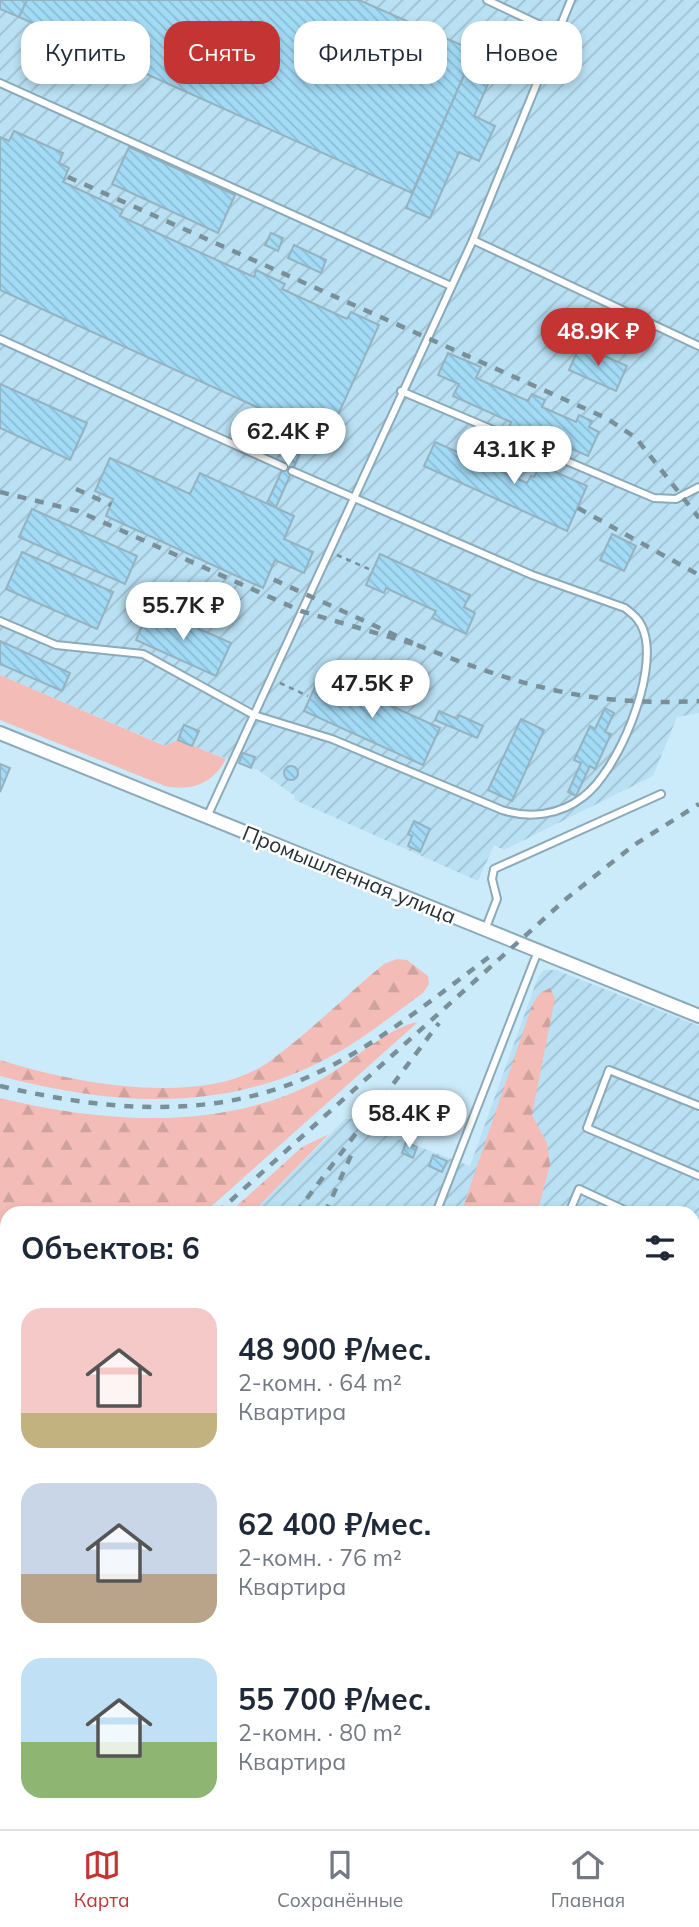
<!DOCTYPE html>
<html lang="ru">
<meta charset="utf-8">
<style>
body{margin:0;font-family:Mulish,sans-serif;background:#f2f2f3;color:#1f2937;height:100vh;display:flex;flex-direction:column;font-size:26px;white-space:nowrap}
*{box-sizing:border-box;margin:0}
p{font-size:23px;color:#747a83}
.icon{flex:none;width:38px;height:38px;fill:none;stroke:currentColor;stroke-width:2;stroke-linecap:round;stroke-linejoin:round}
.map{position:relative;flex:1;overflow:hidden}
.side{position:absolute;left:0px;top:1206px;width:700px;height:625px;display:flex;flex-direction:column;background:#fff;border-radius:21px 21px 0 0;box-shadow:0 4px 10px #0003}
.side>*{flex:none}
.guide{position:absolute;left:21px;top:21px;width:658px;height:63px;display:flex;gap:14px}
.price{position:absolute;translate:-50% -60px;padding:0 16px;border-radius:24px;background:#fff;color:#222;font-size:23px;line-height:46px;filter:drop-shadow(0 2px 4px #0008)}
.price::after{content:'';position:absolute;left:50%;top:42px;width:21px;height:16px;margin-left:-10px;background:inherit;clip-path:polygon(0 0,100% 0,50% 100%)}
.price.active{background:#c33433;color:#fff}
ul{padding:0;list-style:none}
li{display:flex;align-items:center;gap:21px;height:175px;padding:0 21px}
li span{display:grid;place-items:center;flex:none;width:196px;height:140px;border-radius:21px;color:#555}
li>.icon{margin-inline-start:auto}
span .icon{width:84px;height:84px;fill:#fffc;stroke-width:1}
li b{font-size:30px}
h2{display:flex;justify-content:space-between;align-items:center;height:84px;padding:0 21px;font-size:30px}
.tag{padding:0 24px;border-radius:21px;background:#fff;box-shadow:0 4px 10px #0003;font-size:24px;line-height:63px}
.tag.active{background:#c33433;color:#fff}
.tab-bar{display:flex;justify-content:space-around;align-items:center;height:98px;border-top:2px solid #e0e1e3;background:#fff;font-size:19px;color:#747a83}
.tab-bar a{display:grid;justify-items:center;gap:4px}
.tab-bar .active{color:#c33433}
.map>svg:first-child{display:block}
</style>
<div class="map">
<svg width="699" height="1829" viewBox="0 0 699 1829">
<defs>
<pattern id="industrial-furrows" width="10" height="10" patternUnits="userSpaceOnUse" patternTransform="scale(1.75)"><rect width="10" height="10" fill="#b9e0f3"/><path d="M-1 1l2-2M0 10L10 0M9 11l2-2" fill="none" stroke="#9fc0d1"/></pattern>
<pattern id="forest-firs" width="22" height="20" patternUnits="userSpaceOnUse" patternTransform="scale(1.75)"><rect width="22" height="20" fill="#f3bcb6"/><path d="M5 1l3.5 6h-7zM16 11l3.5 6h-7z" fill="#d0a29d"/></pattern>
<pattern id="building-back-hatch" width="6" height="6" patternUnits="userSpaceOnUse" patternTransform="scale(1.75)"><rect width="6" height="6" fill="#a2dbf6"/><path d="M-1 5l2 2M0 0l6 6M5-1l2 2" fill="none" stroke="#8bbcd4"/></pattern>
</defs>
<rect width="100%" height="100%" fill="#ccebfa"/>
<g fill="url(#industrial-furrows)">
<path d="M 0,0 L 699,0 L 699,713 L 677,717 L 653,776 L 504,850 L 494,845 L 478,881 L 295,800 L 295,796 L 258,770 L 178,741 L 166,746 L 0,675 Z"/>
<path d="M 544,970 L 556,970 L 699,1026 L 699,1829 L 0,1829 L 0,1443 L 7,1437 L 7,1824 L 693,1824 L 693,1213 L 252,1213 L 346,1118 L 362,1121 L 372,1129 L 470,1166 L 538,977 Z"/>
</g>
<path fill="#f3bcb6" d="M 0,675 L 165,746 L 178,740 L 226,759 C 212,784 193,791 165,786 L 0,720 Z"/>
<g fill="url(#forest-firs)">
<path d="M 397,959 L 407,960 L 428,976 L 429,984 L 423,993 C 391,1016 361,1041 326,1059 C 222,1114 110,1105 0,1076 L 0,1060 C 71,1083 205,1109 270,1061 C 310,1032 345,996 384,964 Z"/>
<path d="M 550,988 L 555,998 L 532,1115 L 547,1143 L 550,1165 L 537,1213 L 461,1213 L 533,1003 L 540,993 Z"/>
<path d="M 418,1022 L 204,1213 L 7,1213 L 7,1389 L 0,1395 L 0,1098 C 102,1123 222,1132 318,1081 C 349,1065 387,1027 418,1022 Z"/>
<path d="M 329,1134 L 252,1213 L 229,1213 L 302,1147 Z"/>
</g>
<g fill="url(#building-back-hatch)" stroke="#95b2c1" stroke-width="2">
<path d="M 0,0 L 27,0 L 19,17 L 0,9 Z"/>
<path d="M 27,0 L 359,0 L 475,51 L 412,193 L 19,17 Z"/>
<path d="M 482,34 L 505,45 L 474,116 L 495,126 L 479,161 L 459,152 L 430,218 L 406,208 Z"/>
<path d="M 14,131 L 63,153 L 59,163 L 69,168 L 63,182 L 123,210 L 120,216 L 254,277 L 256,270 L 285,284 L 282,289 L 347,319 L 351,312 L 379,325 L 327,439 L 0,290 L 0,137 L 9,141 Z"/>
<path d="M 129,147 L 235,195 L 218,233 L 112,184 Z"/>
<path d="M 271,233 L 283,238 L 278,251 L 265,245 Z"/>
<path d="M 294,245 L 326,260 L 321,273 L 288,258 Z"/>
<path d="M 580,345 L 627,366 L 616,391 L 569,370 Z"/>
<path d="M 448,353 L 481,367 L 476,378 L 528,401 L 532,394 L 545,400 L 542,407 L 576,422 L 579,415 L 592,421 L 589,427 L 599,432 L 588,456 L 523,428 L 519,435 L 508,430 L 511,422 L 453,396 L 459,384 L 438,375 Z"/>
<path d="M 0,384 L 87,423 L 70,460 L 0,428 Z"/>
<path d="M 302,427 L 310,431 L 276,507 L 267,503 Z"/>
<path d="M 435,442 L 527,483 L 531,476 L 534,477 L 540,465 L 587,486 L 567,531 L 424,466 Z"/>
<path d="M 110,458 L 190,494 L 200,473 L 294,516 L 284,539 L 313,552 L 304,573 L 275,560 L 263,588 L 106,516 L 113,499 L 95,491 Z"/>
<path d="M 32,509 L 137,556 L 125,584 L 19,537 Z"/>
<path d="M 612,534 L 636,546 L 624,571 L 600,560 Z"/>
<path d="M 22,552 L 113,592 L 97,629 L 6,589 Z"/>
<path d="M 380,554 L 470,595 L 464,607 L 475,613 L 466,634 L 432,618 L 436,611 L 386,588 L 384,593 L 366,585 Z"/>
<path d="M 150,607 L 231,643 L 216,676 L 136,640 Z"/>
<path d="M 0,641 L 70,673 L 62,691 L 0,664 Z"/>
<path d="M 321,674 L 440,728 L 423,765 L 304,711 Z"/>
<path d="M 605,708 L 614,713 L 605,732 L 611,734 L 595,769 L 590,766 L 576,796 L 568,792 L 581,763 L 574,760 L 590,726 L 595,729 Z"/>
<path d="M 439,711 L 457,719 L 459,715 L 483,726 L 477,738 L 435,720 Z"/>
<path d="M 521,719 L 544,730 L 512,801 L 488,790 Z"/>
<path d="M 184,725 L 199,731 L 192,746 L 178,740 Z"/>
<path d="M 243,753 L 255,757 L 251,768 L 239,763 Z"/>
<path d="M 0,764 L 10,768 L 0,792 Z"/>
<circle cx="291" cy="773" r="7"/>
<path d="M 414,821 L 430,829 L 420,852 L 408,846 L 412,836 L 408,834 Z"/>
<path d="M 406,1142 L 417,1147 L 413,1158 L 402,1153 Z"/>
<path d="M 433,1155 L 447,1161 L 442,1172 L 429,1166 Z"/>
<path d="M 7,1495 L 7,1806 L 0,1798 L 0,1502 Z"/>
</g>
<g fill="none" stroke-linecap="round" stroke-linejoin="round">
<defs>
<g id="lane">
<path d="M 487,0 L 557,33"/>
<path d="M 0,83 L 451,286"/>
<path d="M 473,240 L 571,0"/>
<path d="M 0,339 L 284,467"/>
<path d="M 401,391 L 654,498 L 676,499 L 699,487"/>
<path d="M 0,621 L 56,645 L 143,654 L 254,715 L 473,240 L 699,346"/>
<path d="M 207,817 L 254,715 L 332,739 L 502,810 C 530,819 560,815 583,797 C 618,771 658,675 644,632 C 641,621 634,615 625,608 L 532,575 L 292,471"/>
<path d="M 485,930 L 497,899 L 492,879 L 494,869 L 661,794"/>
<path d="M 699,1106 L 609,1070 L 587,1128 L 699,1176"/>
<path d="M 436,1213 L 538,951"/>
<path d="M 569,1213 L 579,1189 L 631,1213"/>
<path d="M 693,1241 L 699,1244"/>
<path d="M 693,1289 L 699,1276"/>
<path d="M 0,1464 L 7,1458"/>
<path d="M 0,1815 L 7,1822"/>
<path d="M 8,1824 L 13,1829"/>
<path d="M 406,1825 L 412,1829"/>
<path d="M 112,1829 L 118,1824"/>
</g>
<path id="street" d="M 0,733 L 699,1016"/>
</defs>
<use href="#lane" stroke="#8caab8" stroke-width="10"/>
<use href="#street" stroke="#8caab8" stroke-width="16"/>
<g stroke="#798f9a" stroke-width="2.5" stroke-dasharray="5 5" stroke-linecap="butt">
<path d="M 337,555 L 369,569"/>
<path d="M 280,683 L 308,696"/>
</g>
<use href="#lane" stroke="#fff" stroke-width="6"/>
<use href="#street" stroke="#fff" stroke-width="12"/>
<g stroke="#798f99" stroke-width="4.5" stroke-dasharray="9 9" stroke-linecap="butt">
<path d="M 68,177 L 606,418 L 636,438 L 699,518"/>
<path d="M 76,489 L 111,505"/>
<path d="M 0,492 L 78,511 L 301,611 L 417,645 L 268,577"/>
<path d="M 578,508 L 699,575"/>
<path d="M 417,645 C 517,685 590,707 699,701"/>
<path d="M 0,1086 C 103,1110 208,1121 308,1077 C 372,1049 433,999 489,957"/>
<path d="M 217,1213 L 566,899 L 634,845 L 699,804"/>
<path d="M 296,1213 L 439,1023"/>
<path d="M 325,1213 L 353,1151"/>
<path d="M 0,1406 L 7,1400"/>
<path d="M 0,1493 L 7,1487"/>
<path d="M 433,1829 L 435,1824"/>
<path d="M 462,1829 L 466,1824"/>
</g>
</g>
<g text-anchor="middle" stroke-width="5" stroke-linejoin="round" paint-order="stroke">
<g font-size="21" fill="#243036" stroke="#fff">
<text transform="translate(349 875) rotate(22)" y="7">Промышленная улица</text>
</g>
</g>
</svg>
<b class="price active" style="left:598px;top:368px">48.9K ₽</b>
<b class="price" style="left:288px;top:468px">62.4K ₽</b>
<b class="price" style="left:514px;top:486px">43.1K ₽</b>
<b class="price" style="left:183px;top:642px">55.7K ₽</b>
<b class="price" style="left:372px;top:720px">47.5K ₽</b>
<b class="price" style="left:409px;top:1150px">58.4K ₽</b>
<div class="guide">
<a class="tag">Купить</a>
<a class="tag active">Снять</a>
<a class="tag">Фильтры</a>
<a class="tag">Новое</a>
</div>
<section class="side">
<h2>Объектов: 6<svg class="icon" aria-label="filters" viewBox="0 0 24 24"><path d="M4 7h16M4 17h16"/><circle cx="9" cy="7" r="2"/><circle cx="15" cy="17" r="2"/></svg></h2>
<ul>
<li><span style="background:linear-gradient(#f6c9c9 75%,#c2b280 0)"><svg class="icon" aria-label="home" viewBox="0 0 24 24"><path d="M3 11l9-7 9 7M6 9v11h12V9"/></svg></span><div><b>48 900 ₽/мес.</b><p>2-комн. · 64 m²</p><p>Квартира</p></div></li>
<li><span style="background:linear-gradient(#c9d6e8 65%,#b9a48a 0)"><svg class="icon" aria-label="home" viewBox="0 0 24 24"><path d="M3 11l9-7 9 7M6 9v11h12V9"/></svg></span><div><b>62 400 ₽/мес.</b><p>2-комн. · 76 m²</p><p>Квартира</p></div></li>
<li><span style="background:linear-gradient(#bfe0f5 60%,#8fb573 0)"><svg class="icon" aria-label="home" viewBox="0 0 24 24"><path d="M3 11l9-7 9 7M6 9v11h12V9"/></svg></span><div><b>55 700 ₽/мес.</b><p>2-комн. · 80 m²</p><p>Квартира</p></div></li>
</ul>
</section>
</div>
<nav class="tab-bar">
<a class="active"><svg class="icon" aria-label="map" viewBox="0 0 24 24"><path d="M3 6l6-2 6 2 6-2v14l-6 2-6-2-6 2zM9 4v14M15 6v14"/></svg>Карта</a>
<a><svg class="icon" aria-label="saved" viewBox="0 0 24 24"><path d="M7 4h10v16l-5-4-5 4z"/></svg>Сохранённые</a>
<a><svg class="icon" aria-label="home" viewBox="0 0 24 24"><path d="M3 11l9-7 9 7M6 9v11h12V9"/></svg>Главная</a>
</nav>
